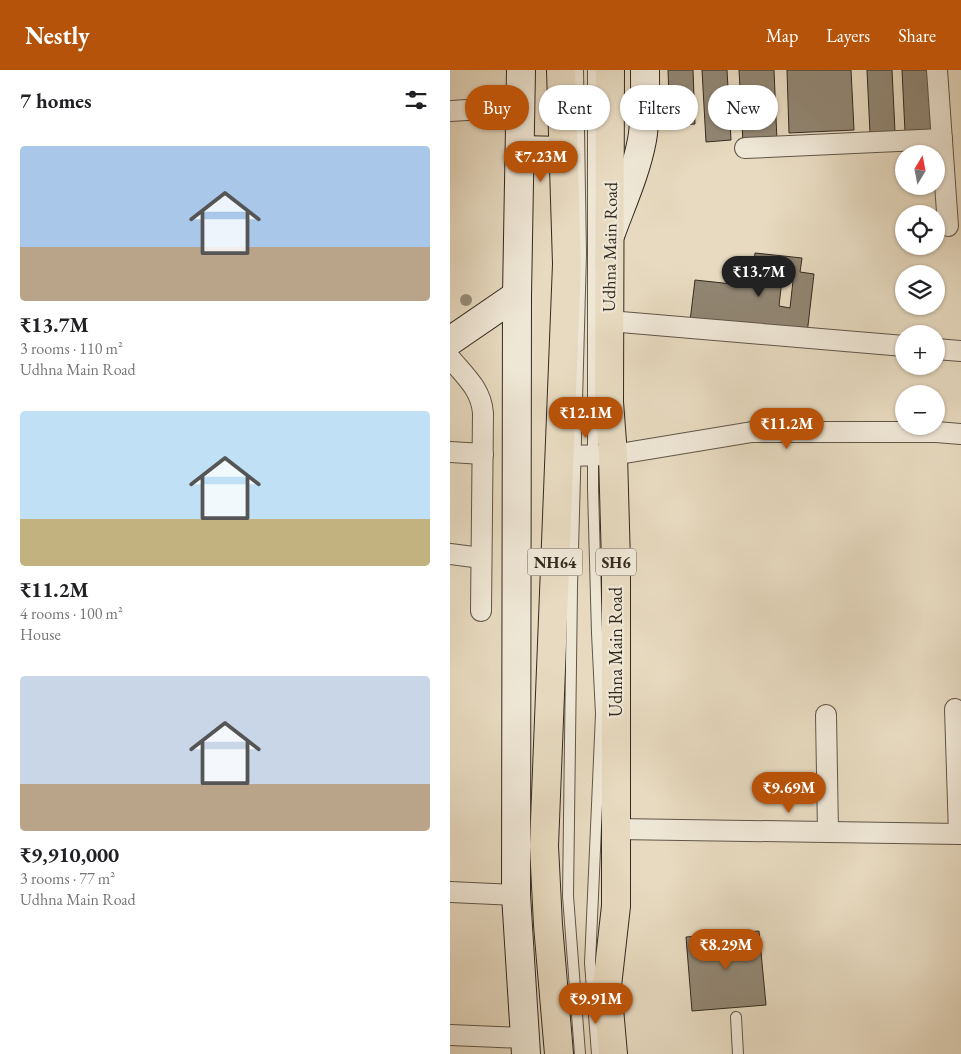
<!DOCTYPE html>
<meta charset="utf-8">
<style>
body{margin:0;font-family:"EB Garamond",serif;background:#f2f2f2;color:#202124;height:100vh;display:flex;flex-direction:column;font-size:19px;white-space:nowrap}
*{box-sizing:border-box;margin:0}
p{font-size:16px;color:#757577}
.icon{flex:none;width:28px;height:28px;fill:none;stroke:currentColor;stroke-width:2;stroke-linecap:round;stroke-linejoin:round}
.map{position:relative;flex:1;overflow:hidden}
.drawer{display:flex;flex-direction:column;background:#fff;width:450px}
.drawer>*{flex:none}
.banner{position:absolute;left:15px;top:15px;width:420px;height:45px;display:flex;gap:10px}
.needle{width:32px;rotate:10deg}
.controls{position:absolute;left:445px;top:75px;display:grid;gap:10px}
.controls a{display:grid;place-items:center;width:50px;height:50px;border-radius:50%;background:#fff;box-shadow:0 1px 4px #0004;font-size:25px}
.price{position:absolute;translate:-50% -42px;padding:0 11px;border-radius:18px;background:#b45309;color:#fff;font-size:16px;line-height:32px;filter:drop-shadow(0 1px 2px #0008)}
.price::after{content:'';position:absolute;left:50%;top:30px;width:15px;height:11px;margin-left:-8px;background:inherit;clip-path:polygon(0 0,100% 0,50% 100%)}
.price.current{background:#222;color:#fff}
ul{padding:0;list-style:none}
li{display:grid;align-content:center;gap:10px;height:265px;padding:0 20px}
li span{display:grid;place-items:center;height:155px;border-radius:5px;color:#555}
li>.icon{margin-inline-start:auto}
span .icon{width:90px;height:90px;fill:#fffc;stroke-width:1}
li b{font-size:21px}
h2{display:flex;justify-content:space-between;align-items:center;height:60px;padding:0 20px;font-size:21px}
.chip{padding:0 18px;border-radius:22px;background:#fff;box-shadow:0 1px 4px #0004;font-size:18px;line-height:45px}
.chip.current{background:#b45309;color:#fff}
header{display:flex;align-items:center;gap:30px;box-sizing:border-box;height:70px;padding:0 25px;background:#b45309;color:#fff}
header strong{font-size:24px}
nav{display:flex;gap:28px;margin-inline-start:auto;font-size:18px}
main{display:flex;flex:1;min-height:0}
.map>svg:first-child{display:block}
</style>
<header>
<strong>Nestly</strong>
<nav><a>Map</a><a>Layers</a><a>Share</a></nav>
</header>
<main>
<section class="drawer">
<h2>7 homes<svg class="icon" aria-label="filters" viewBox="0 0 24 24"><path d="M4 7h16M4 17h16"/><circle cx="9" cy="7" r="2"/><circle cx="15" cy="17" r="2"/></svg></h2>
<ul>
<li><span style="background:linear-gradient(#a9c7e8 65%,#b9a48a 0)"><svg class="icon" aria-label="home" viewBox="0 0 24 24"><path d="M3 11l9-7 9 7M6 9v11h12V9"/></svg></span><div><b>₹13.7M</b><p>3 rooms · 110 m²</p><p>Udhna Main Road</p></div></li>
<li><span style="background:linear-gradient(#bfe0f5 70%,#c2b280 0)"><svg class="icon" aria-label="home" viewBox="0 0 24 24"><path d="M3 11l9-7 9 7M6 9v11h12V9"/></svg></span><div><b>₹11.2M</b><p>4 rooms · 100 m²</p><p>House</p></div></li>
<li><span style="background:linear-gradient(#c9d6e8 70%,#b9a48a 0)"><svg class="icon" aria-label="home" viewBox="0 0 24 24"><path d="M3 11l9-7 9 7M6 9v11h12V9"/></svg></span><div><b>₹9,910,000</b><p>3 rooms · 77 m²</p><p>Udhna Main Road</p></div></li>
</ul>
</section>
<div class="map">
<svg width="511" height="984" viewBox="0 0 511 984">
<rect width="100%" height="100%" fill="#e7dac0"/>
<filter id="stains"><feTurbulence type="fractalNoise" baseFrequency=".004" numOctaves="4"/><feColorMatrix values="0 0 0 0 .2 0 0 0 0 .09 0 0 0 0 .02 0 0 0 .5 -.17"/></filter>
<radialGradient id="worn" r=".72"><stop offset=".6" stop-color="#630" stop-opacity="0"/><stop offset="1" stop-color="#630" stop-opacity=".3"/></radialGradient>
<g fill="#918673" stroke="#332a20" fill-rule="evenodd">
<path d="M 218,0 L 243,0 L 245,54 L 220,55 Z"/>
<path d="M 252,0 L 277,0 L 281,70 L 256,72 Z"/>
<path d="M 289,0 L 324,0 L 327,71 L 293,72 Z"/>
<path d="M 337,0 L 401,0 L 404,60 L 339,63 Z"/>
<path d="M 417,0 L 442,0 L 445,62 L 420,63 Z"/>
<path d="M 452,0 L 483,0 L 485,61 L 455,62 Z"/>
<path d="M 305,183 L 352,188 L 350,202 L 364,204 L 357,264 L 240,251 L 245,210 L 301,216 ZM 332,210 L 343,211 L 340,238 L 329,236 Z"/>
<path d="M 309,861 L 316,935 L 242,941 L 236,867 Z"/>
</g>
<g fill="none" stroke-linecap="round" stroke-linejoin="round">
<defs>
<g id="lane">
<path d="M 128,0 L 131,183 L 122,517 L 118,826 L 130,984"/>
<path d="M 143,0 L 143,419 L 147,563 L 151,644 L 140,893 L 147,984"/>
<path d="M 286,947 L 288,984"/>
</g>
<g id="street">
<path d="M 487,0 L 498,156"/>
<path d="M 0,41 L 70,37"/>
<path d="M 295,78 L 492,69"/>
<path d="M 159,251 L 454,276"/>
<path d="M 486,279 L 511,281"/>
<path d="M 0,288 C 15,306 31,319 33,343 L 31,541"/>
<path d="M 0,382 L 33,384"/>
<path d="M 110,386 L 163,385 L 302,362 L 486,362 L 511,364"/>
<path d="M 0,484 L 31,488"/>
<path d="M 505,639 L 509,764"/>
<path d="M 376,645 L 378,762"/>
<path d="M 166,759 L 511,764"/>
<path d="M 0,822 L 66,825"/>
<path d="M 0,965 L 74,968"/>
</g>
<g id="secondary">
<path d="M 71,0 L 67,225 L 66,825 L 76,984"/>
<path d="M 70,80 L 113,81"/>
<path d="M 161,163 C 172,133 186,102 192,70 C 196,48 195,23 195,0"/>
<path d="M 0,271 L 67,225"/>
</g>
<g id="highway">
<path d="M 160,0 L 159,332 L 163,385 L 166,493 L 166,836 L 157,916 L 163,984"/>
<path d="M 109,984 L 98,855 L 94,776 L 117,194 L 111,0"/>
</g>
</defs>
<use href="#lane" stroke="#605648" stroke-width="12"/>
<use href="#street" stroke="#605648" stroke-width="22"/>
<use href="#secondary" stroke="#332a20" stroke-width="30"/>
<use href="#highway" stroke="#332a20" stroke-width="30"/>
<use href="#lane" stroke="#efe7d6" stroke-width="10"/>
<use href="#street" stroke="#efe7d6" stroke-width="20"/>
<use href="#secondary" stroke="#efe7d6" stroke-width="28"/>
<use href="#highway" stroke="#e7dac0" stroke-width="28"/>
</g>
<circle fill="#988d7a" cx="16" cy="230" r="6"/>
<g text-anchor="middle" stroke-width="4.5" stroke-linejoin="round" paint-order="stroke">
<g fill="#efe7d6" stroke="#6b6357" stroke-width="1">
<rect x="77.5" y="478.5" width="55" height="27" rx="4"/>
<rect x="146" y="478.5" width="40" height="27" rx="4"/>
</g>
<g font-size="16" font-weight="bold" fill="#332a20">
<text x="105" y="498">NH64</text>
<text x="166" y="498">SH6</text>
</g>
<g font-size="18" fill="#332a20" stroke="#efe7d6">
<text transform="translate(160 177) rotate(-89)" y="6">Udhna Main Road</text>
<text transform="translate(166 582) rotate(-90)" y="6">Udhna Main Road</text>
</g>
</g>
<rect width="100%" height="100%" filter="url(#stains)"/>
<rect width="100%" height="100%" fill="url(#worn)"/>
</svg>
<div class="controls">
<a><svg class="needle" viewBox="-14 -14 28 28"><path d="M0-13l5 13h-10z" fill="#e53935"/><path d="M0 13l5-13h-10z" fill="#757577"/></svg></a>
<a><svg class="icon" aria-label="locate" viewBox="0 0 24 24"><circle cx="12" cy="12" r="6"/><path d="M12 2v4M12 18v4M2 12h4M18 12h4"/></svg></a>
<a><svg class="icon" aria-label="layers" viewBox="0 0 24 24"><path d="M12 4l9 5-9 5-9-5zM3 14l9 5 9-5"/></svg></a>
<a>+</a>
<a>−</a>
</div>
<b class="price" style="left:91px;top:113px">₹7.23M</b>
<b class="price current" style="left:309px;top:228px">₹13.7M</b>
<b class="price" style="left:136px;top:369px">₹12.1M</b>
<b class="price" style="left:337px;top:380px">₹11.2M</b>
<b class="price" style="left:339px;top:744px">₹9.69M</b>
<b class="price" style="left:276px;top:901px">₹8.29M</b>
<b class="price" style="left:146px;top:955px">₹9.91M</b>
<div class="banner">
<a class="chip current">Buy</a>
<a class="chip">Rent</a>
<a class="chip">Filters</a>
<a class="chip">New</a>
</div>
</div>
</main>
